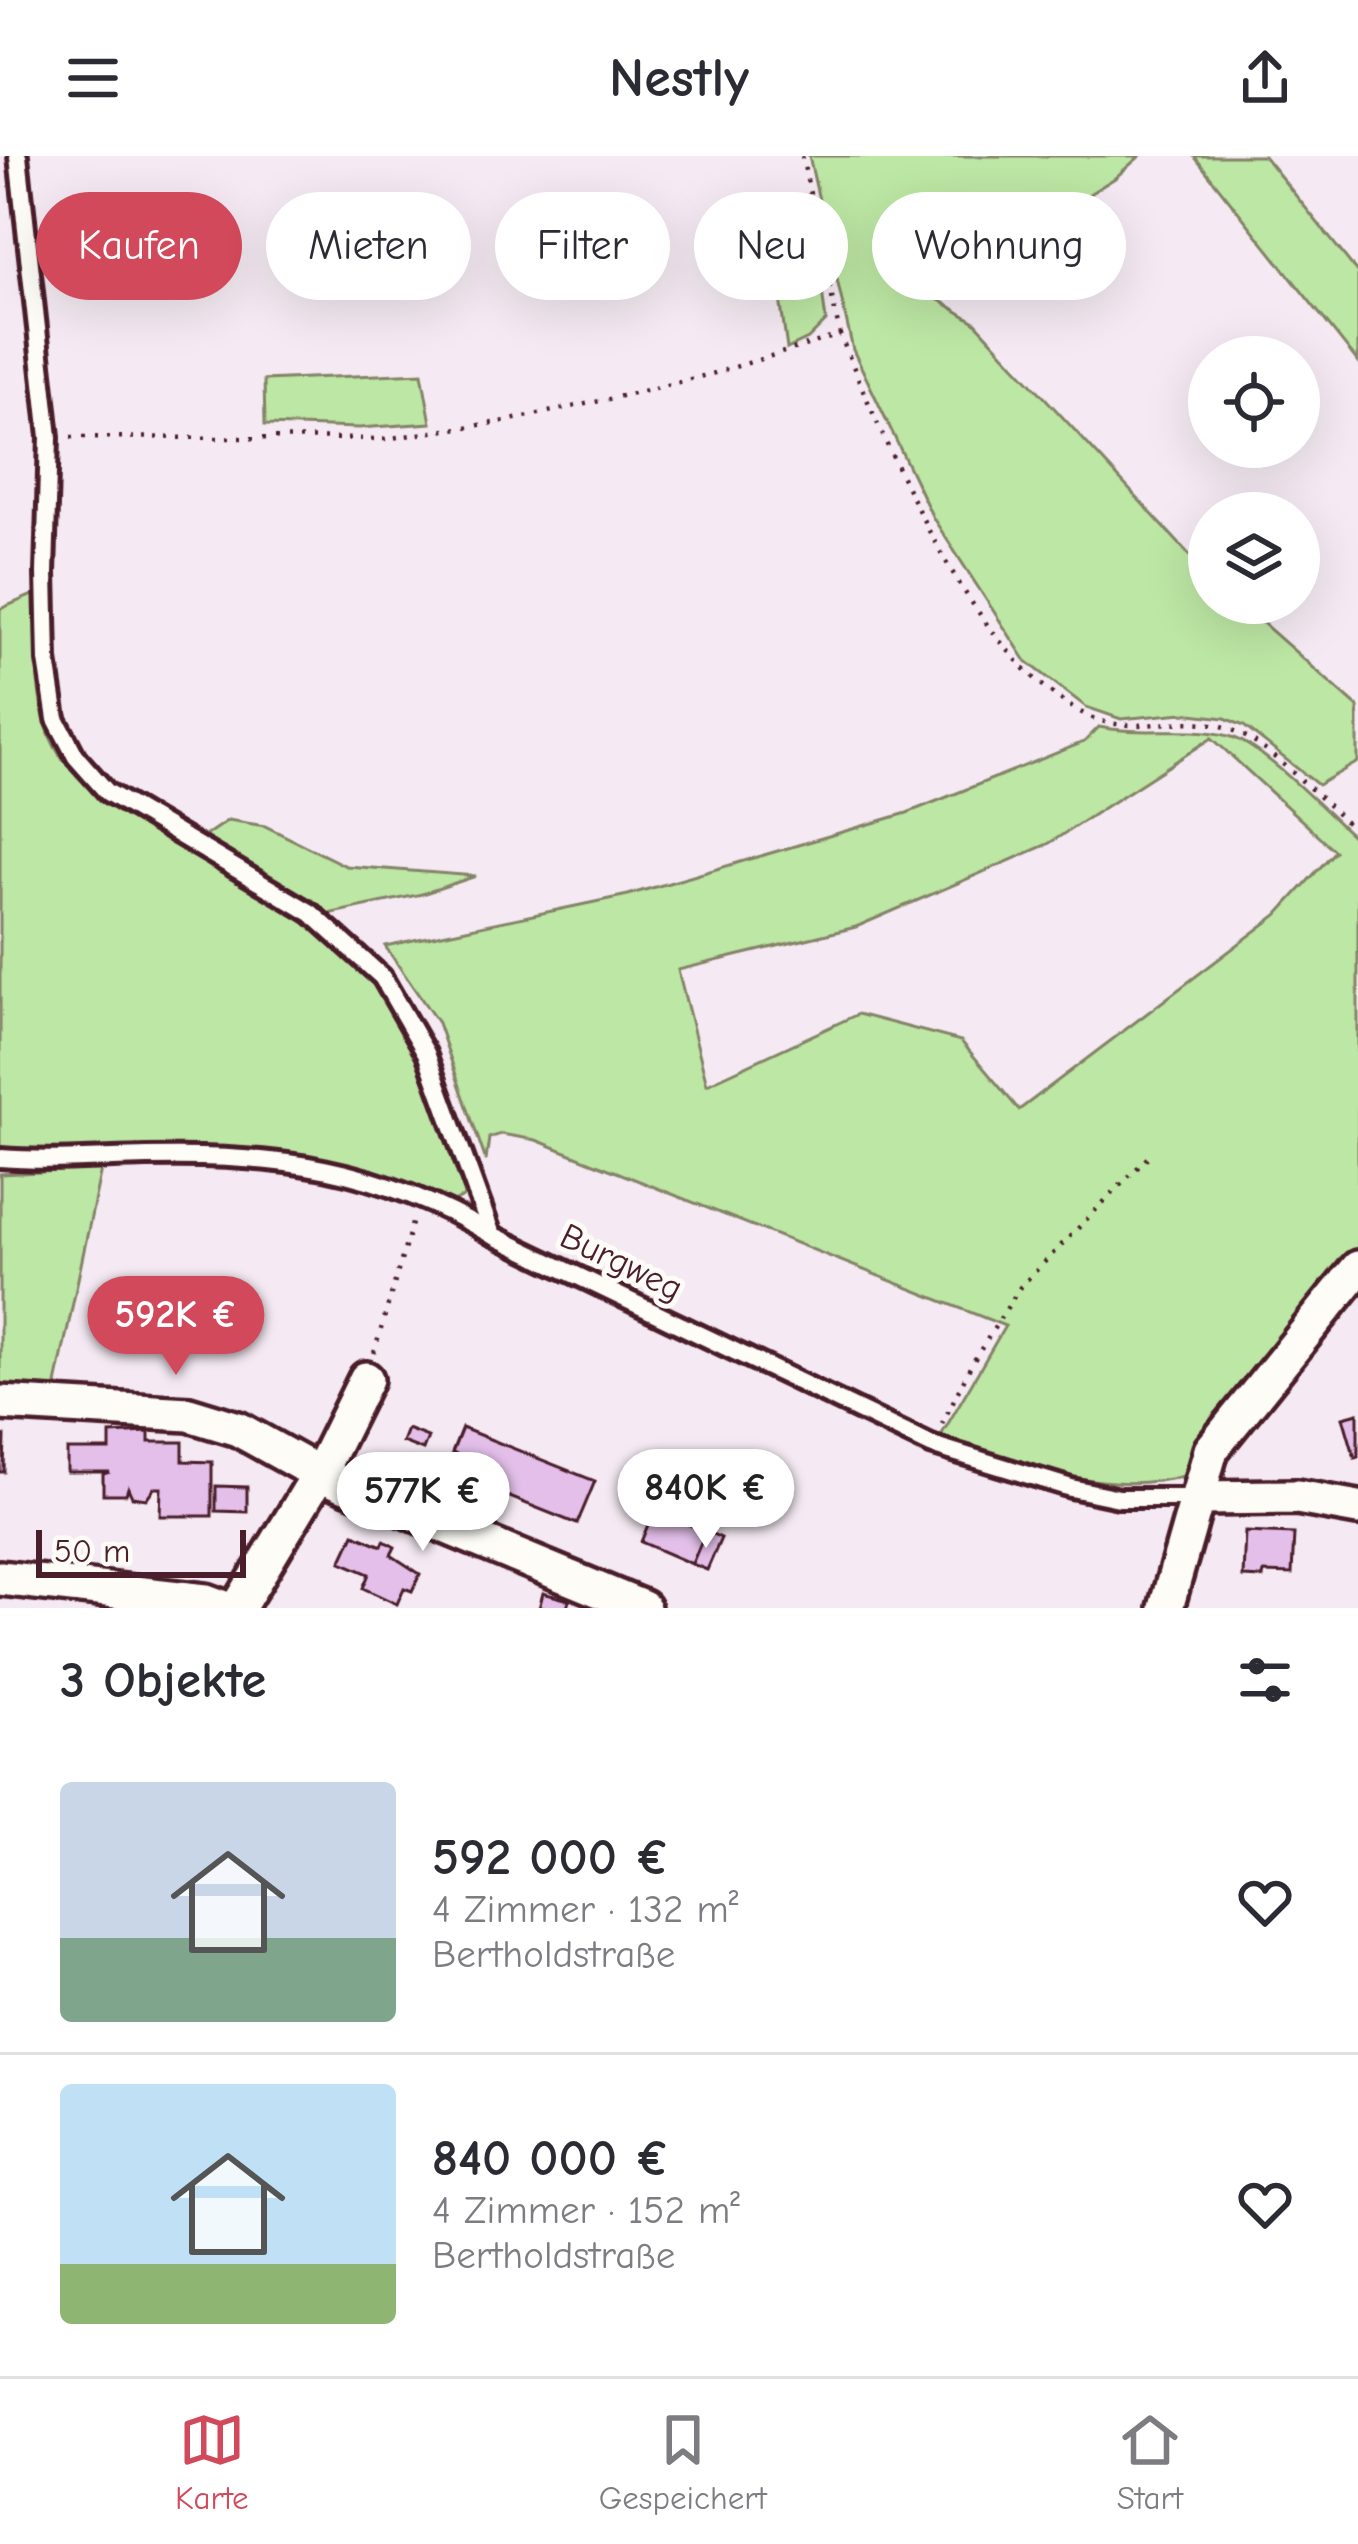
<!DOCTYPE html>
<html lang="de">
<meta charset="utf-8">
<style>
body{margin:0;font-family:"Comic Neue",sans-serif;background:#f7f7f7;color:#2b2b33;height:100vh;display:flex;flex-direction:column;font-size:45px;white-space:nowrap}
*{box-sizing:border-box;margin:0}
p{font-size:39px;color:#7c7c81}
.icon{flex:none;width:66px;height:66px;fill:none;stroke:currentColor;stroke-width:2;stroke-linecap:round;stroke-linejoin:round}
.map{position:relative;height:1452px;overflow:hidden}
.panel{display:flex;flex-direction:column;background:#fff;flex:1}
.panel>*{flex:none}
.guide{position:absolute;left:36px;top:36px;width:1287px;height:108px;display:flex;gap:24px}
.controls{position:absolute;left:1188px;top:180px;display:grid;gap:24px}
.controls a{display:grid;place-items:center;width:132px;height:132px;border-radius:50%;background:#fff;box-shadow:0 12px 48px #0002;font-size:60px}
.scale{position:absolute;left:36px;bottom:30px;width:210px;box-sizing:border-box;padding-left:12px;border:6px solid #4a1f2b;border-top:0;font-size:33px;line-height:42px;white-space:nowrap;color:#4a1f2b;-webkit-text-stroke:9px #fdfcf7;paint-order:stroke}
.price{position:absolute;translate:-50% -102px;padding:0 27px;border-radius:42px;background:#fff;color:#222;font-size:39px;line-height:78px;filter:drop-shadow(0 3px 6px #0008)}
.price::after{content:'';position:absolute;left:50%;top:72px;width:36px;height:27px;margin-left:-18px;background:inherit;clip-path:polygon(0 0,100% 0,50% 100%)}
.price.selected{background:#d1495b;color:#fff}
ul{padding:0;list-style:none}
li{display:flex;align-items:center;gap:36px;height:300px;padding:0 60px}
li+li{border-top:3px solid #e1e1e2}
li span{display:grid;place-items:center;flex:none;width:336px;height:240px;border-radius:12px;color:#555}
li>.icon{margin-inline-start:auto}
span .icon{width:144px;height:144px;fill:#fffc;stroke-width:1}
li b{font-size:51px}
h2{display:flex;justify-content:space-between;align-items:center;height:144px;padding:0 60px;font-size:51px}
.pill{padding:0 42px;border-radius:54px;background:#fff;box-shadow:0 12px 48px #0002;font-size:42px;line-height:108px}
.pill.selected{background:#d1495b;color:#fff}
header{display:flex;justify-content:space-between;align-items:center;height:156px;padding:0 60px;background:#fff;font-size:54px;font-weight:700}
.tabs{display:flex;justify-content:space-around;align-items:center;height:168px;border-top:3px solid #e1e1e2;background:#fff;font-size:33px;color:#7c7c81}
.tabs a{display:grid;justify-items:center;gap:6px}
.tabs .selected{color:#d1495b}
.map>svg:first-child{display:block}
</style>
<header><svg class="icon" aria-label="menu" viewBox="0 0 24 24"><path d="M4 6h16M4 12h16M4 18h16"/></svg>Nestly<svg class="icon" aria-label="share" viewBox="0 0 24 24"><path d="M12 15V3M7 8l5-5 5 5M5 13v7h14v-7"/></svg></header>
<div class="map">
<svg width="1358" height="1452" viewBox="0 0 1358 1452">
<rect width="100%" height="100%" fill="#f5eaf3"/>
<filter id="ink" filterUnits="userSpaceOnUse"><feTurbulence type="fractalNoise" baseFrequency=".00833" numOctaves="2"/><feDisplacementMap in="SourceGraphic" scale="24" xChannelSelector="R" yChannelSelector="G"/><feConvolveMatrix kernelMatrix="1 2 1 2 8 2 1 2 1" color-interpolation-filters="sRGB"/></filter>
<g filter="url(#ink)">
<g fill="#bde7a4" stroke="#848368" stroke-width="3" fill-rule="evenodd">
<path d="M 809,0 L 1140,0 L 1115,22 L 929,138 L 975,166 L 1209,420 L 1209,447 L 1240,447 L 1358,551 L 1358,606 L 1318,629 L 1244,570 L 1225,562 L 1183,557 L 1121,563 L 1086,551 L 1026,505 L 933,362 L 853,194 Z"/>
<path d="M 1194,0 L 1264,0 L 1358,117 L 1358,206 Z"/>
<path d="M 821,127 L 826,165 L 808,183 L 787,193 L 779,135 Z"/>
<path d="M 422,217 L 431,267 L 359,272 L 265,269 L 264,224 Z"/>
<path d="M 37,437 C 37,485 32,547 55,591 C 74,626 111,648 143,669 C 213,715 306,757 364,814 C 414,864 444,971 470,1037 L 454,1046 C 322,984 178,992 36,994 L 0,991 L 0,453 Z"/>
<path d="M 1099,571 C 1141,580 1192,569 1229,580 C 1263,589 1329,660 1358,685 L 1358,1107 L 1187,1319 C 1104,1343 1018,1306 939,1283 L 1005,1170 L 536,984 L 501,978 L 489,982 L 486,1005 L 438,867 L 385,790 L 628,739 L 907,657 L 1084,586 ZM 1212,582 L 1335,695 L 1277,759 L 1019,954 L 961,885 L 858,858 L 707,928 L 678,814 L 856,771 L 1048,688 Z"/>
<path d="M 228,664 L 265,670 L 346,710 L 476,720 L 422,738 L 328,758 L 199,684 Z"/>
<path d="M 101,1013 L 55,1233 L 0,1236 L 0,1018 Z"/>
</g>
<g fill="#e3bfe9" stroke="#4a1f2b" stroke-width="3">
<path d="M 1358,1257 L 1358,1301 L 1355,1302 L 1343,1261 Z"/>
<path d="M 462,1272 L 595,1325 L 577,1368 L 470,1325 L 477,1307 L 452,1297 Z"/>
<path d="M 407,1273 L 428,1281 L 423,1294 L 402,1286 Z"/>
<path d="M 149,1276 L 149,1286 L 183,1286 L 183,1305 L 212,1306 L 212,1360 L 160,1360 L 161,1332 L 154,1332 L 146,1343 L 132,1341 L 128,1332 L 126,1338 L 103,1338 L 103,1318 L 110,1316 L 67,1316 L 67,1294 L 110,1294 L 110,1278 Z"/>
<path d="M 0,1280 L 5,1280 L 4,1316 L 0,1316 Z"/>
<path d="M 216,1330 L 247,1331 L 247,1356 L 216,1355 Z"/>
<path d="M 654,1354 L 670,1360 L 673,1354 L 693,1363 L 690,1369 L 706,1375 L 692,1408 L 641,1386 Z"/>
<path d="M 706,1375 L 721,1382 L 707,1414 L 692,1408 Z"/>
<path d="M 1245,1376 L 1294,1378 L 1292,1418 L 1264,1417 L 1263,1422 L 1243,1421 Z"/>
<path d="M 354,1378 L 382,1390 L 384,1385 L 395,1391 L 391,1399 L 420,1418 L 412,1435 L 404,1432 L 397,1448 L 363,1432 L 369,1418 L 341,1406 Z"/>
<path d="M 543,1437 L 569,1444 L 567,1452 L 539,1452 Z"/>
</g>
<g fill="none" stroke-linecap="round" stroke-linejoin="round">
<defs>
<g id="service">
<path d="M 18,0 L 49,281 L 45,417 L 47,504 L 56,563 L 76,601 L 107,636 L 311,757 L 382,821 L 426,897 L 492,1079"/>
<path d="M 0,1002 C 50,1006 98,1002 147,1001 C 277,998 378,1011 492,1079 L 931,1289 L 1071,1332 L 1119,1342 L 1199,1342"/>
</g>
<g id="minor">
<path d="M 0,1247 L 189,1258 L 238,1273 L 319,1318 L 366,1223"/>
<path d="M 1200,1342 L 1297,1341 L 1358,1352"/>
<path d="M 0,1422 L 206,1445 L 225,1452"/>
<path d="M 238,1452 L 319,1318 L 643,1452"/>
<path d="M 1166,1452 L 1211,1294 L 1358,1112"/>
</g>
</defs>
<use href="#service" stroke="#4a1f2b" stroke-width="26"/>
<use href="#minor" stroke="#4a1f2b" stroke-width="42"/>
<g stroke="#4a1f2b" stroke-width="4.5" stroke-dasharray="3 9" stroke-linecap="butt">
<path d="M 802,0 L 840,179"/>
<path d="M 71,281 L 385,283 L 506,265 L 609,243 L 715,217 L 840,179 C 889,295 969,500 1086,559 C 1129,581 1177,558 1222,570 C 1262,581 1326,648 1358,678"/>
<path d="M 374,1197 L 413,1064"/>
<path d="M 942,1268 L 971,1209 L 1020,1131 L 1151,998"/>
</g>
<use href="#service" stroke="#fdfcf7" stroke-width="16"/>
<use href="#minor" stroke="#fdfcf7" stroke-width="33"/>
</g>
</g>
<g text-anchor="middle" stroke-width="10" stroke-linejoin="round" paint-order="stroke">
<g font-size="36" fill="#4a1f2b" stroke="#fdfcf7">
<text transform="translate(622 1105) rotate(26)" y="13">Burgweg</text>
</g>
</g>
</svg>
<div class="controls">
<a><svg class="icon" aria-label="locate" viewBox="0 0 24 24"><circle cx="12" cy="12" r="6"/><path d="M12 2v4M12 18v4M2 12h4M18 12h4"/></svg></a>
<a><svg class="icon" aria-label="layers" viewBox="0 0 24 24"><path d="M12 4l9 5-9 5-9-5zM3 14l9 5 9-5"/></svg></a>
</div>
<div class="scale">50 m</div>
<b class="price selected" style="left:176px;top:1222px">592K €</b>
<b class="price" style="left:706px;top:1395px">840K €</b>
<b class="price" style="left:423px;top:1398px">577K €</b>
<div class="guide">
<a class="pill selected">Kaufen</a>
<a class="pill">Mieten</a>
<a class="pill">Filter</a>
<a class="pill">Neu</a>
<a class="pill">Wohnung</a>
</div>
</div>
<section class="panel">
<h2>3 Objekte<svg class="icon" aria-label="filters" viewBox="0 0 24 24"><path d="M4 7h16M4 17h16"/><circle cx="9" cy="7" r="2"/><circle cx="15" cy="17" r="2"/></svg></h2>
<ul>
<li><span style="background:linear-gradient(#c9d6e8 65%,#7fa58c 0)"><svg class="icon" aria-label="home" viewBox="0 0 24 24"><path d="M3 11l9-7 9 7M6 9v11h12V9"/></svg></span><div><b>592 000 €</b><p>4 Zimmer · 132 m²</p><p>Bertholdstraße</p></div><svg class="icon" aria-label="heart" viewBox="0 0 24 24"><path d="M12 20l-8-8c-3-5 5-10 8-4 3-6 11-1 8 4z"/></svg></li>
<li><span style="background:linear-gradient(#bfe0f5 75%,#8fb573 0)"><svg class="icon" aria-label="home" viewBox="0 0 24 24"><path d="M3 11l9-7 9 7M6 9v11h12V9"/></svg></span><div><b>840 000 €</b><p>4 Zimmer · 152 m²</p><p>Bertholdstraße</p></div><svg class="icon" aria-label="heart" viewBox="0 0 24 24"><path d="M12 20l-8-8c-3-5 5-10 8-4 3-6 11-1 8 4z"/></svg></li>
</ul>
</section>
<nav class="tabs">
<a class="selected"><svg class="icon" aria-label="map" viewBox="0 0 24 24"><path d="M3 6l6-2 6 2 6-2v14l-6 2-6-2-6 2zM9 4v14M15 6v14"/></svg>Karte</a>
<a><svg class="icon" aria-label="saved" viewBox="0 0 24 24"><path d="M7 4h10v16l-5-4-5 4z"/></svg>Gespeichert</a>
<a><svg class="icon" aria-label="home" viewBox="0 0 24 24"><path d="M3 11l9-7 9 7M6 9v11h12V9"/></svg>Start</a>
</nav>
